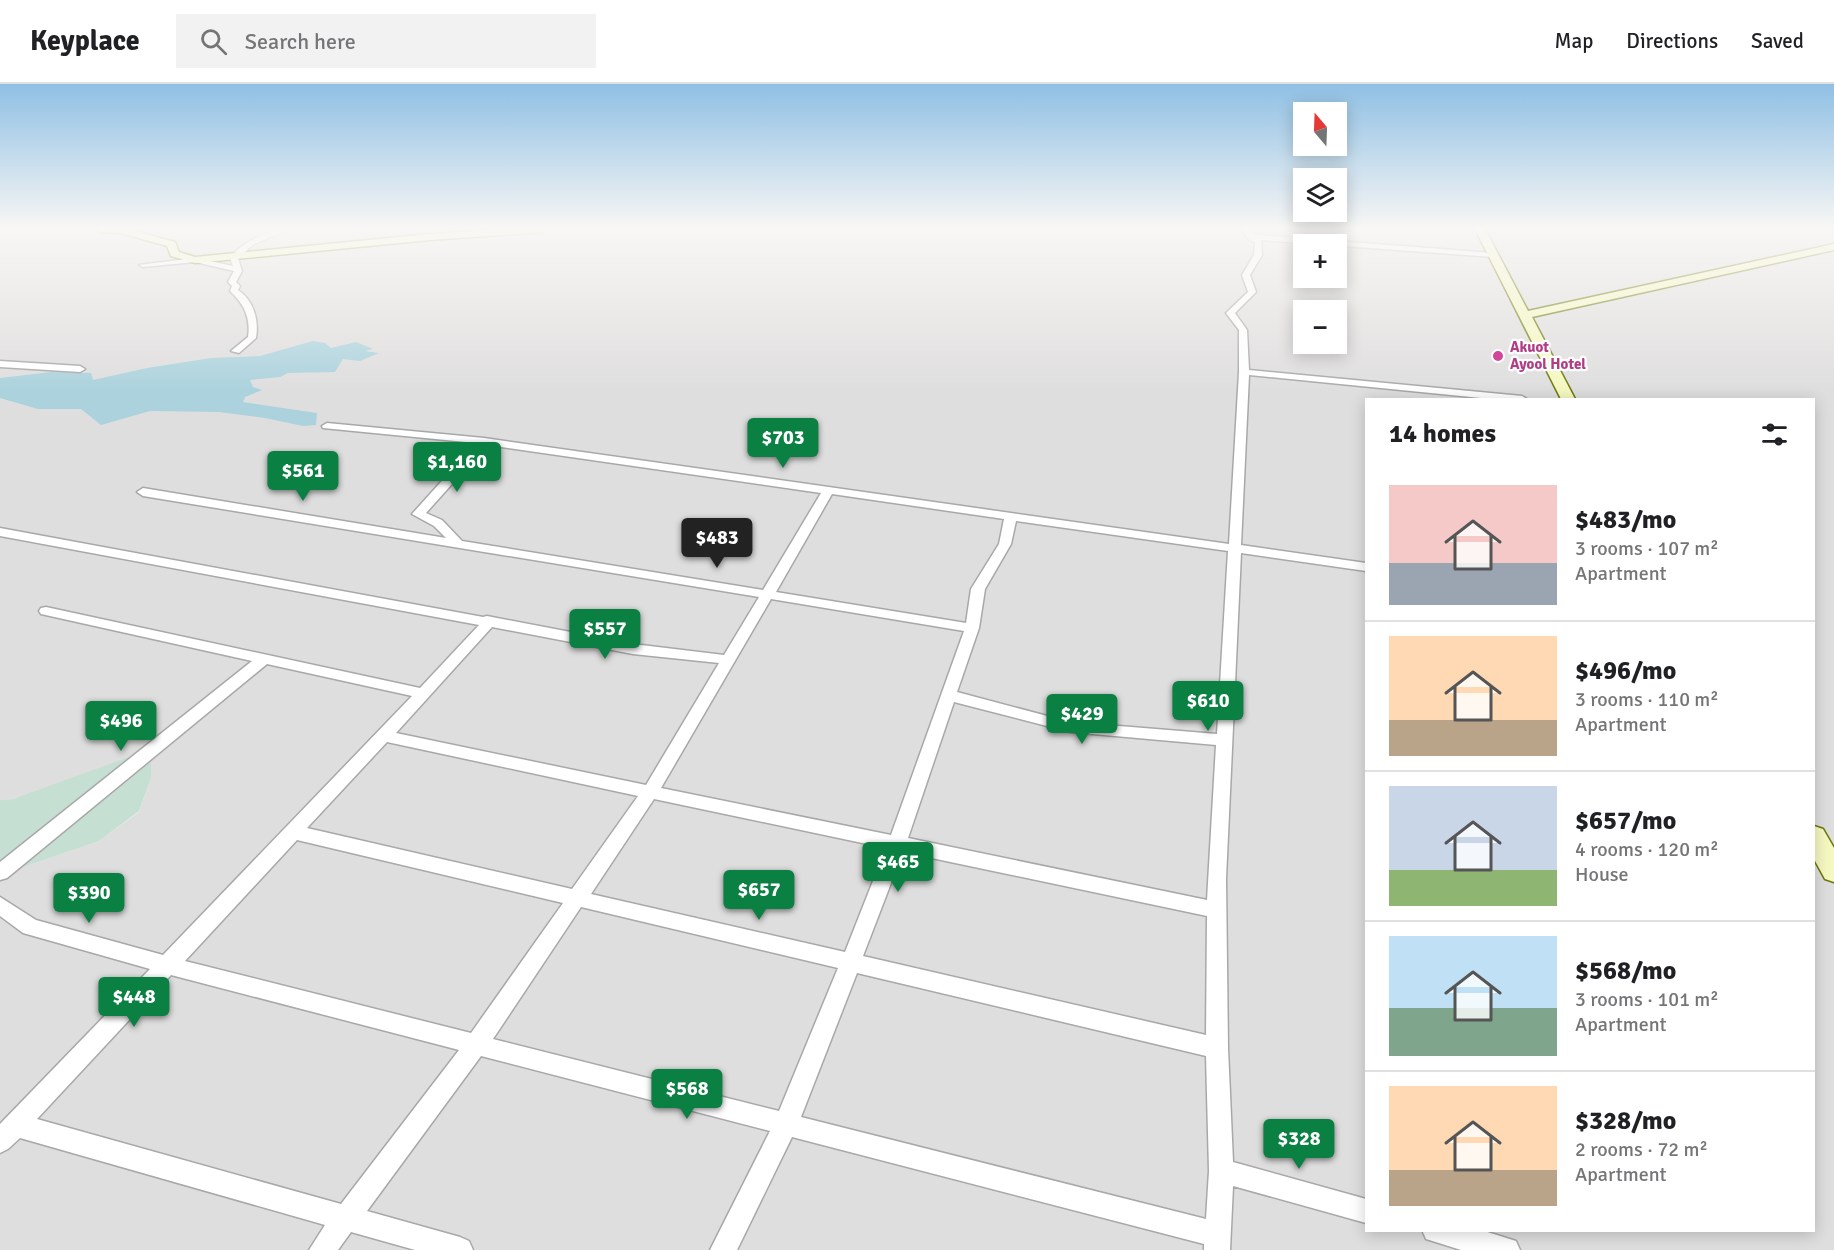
<!DOCTYPE html>
<meta charset="utf-8">
<style>
body{margin:0;font-family:Signika,sans-serif;background:#f2f2f2;color:#202124;height:100vh;display:flex;flex-direction:column;font-size:22px;white-space:nowrap}
*{box-sizing:border-box;margin:0}
p{font-size:20px;color:#757577}
.icon{flex:none;width:33px;height:33px;fill:none;stroke:currentColor;stroke-width:2;stroke-linecap:round;stroke-linejoin:round}
.map{position:relative;flex:1;overflow:hidden}
.details{position:absolute;left:1365px;top:314px;width:450px;height:834px;display:flex;flex-direction:column;background:#fff;border-radius:0px;box-shadow:0 3px 15px #0003}
.details>*{flex:none}
.needle{width:39px;rotate:341deg}
.controls{position:absolute;left:1293px;top:18px;display:grid;gap:12px}
.controls a{display:grid;place-items:center;width:54px;height:54px;border-radius:0px;background:#fff;box-shadow:0 3px 15px #0003;font-size:30px}
.price{position:absolute;translate:-50% -51px;padding:0 14px;border-radius:6px;background:#0b8043;color:#fff;font-size:20px;line-height:39px;filter:drop-shadow(0 2px 3px #0008)}
.price::after{content:'';position:absolute;left:50%;top:36px;width:18px;height:14px;margin-left:-9px;background:inherit;clip-path:polygon(0 0,100% 0,50% 100%)}
.price.on{background:#222;color:#fff}
ul{padding:0;list-style:none}
li{display:flex;align-items:center;gap:18px;height:150px;padding:0 24px}
li+li{border-top:2px solid #e0e0e0}
li span{display:grid;place-items:center;flex:none;width:168px;height:120px;border-radius:0px;color:#555}
li>.icon{margin-inline-start:auto}
span .icon{width:72px;height:72px;fill:#fffc;stroke-width:1}
li b{font-size:26px}
h2{display:flex;justify-content:space-between;align-items:center;height:72px;padding:0 24px;font-size:26px}
header{display:flex;align-items:center;gap:36px;box-sizing:border-box;height:84px;padding:0 30px;background:#fff;border-bottom:2px solid #e0e0e0}
header strong{font-size:28px}
nav{display:flex;gap:33px;margin-inline-start:auto;font-size:21px}
.search{width:420px;height:54px;background:#f2f2f2;display:flex;align-items:center;gap:15px;box-sizing:border-box;padding:0 21px;border-radius:0px;color:#757577;font-size:22px}
.map>svg:first-child{display:block}
</style>
<header>
<strong>Keyplace</strong>
<div class="search"><svg class="icon" aria-label="search" viewBox="0 0 24 24"><circle cx="10" cy="10" r="6"/><path d="M15 15l6 6"/></svg>Search here</div>
<nav><a>Map</a><a>Directions</a><a>Saved</a></nav>
</header>
<div class="map">
<svg width="1834" height="1166" viewBox="0 0 1834 1166">
<rect width="100%" height="100%" fill="#f1eee8"/>
<path fill="#dfdede" fill-rule="evenodd" d="M 0,145 L 1834,145 L 1834,1166 L 0,1166 L 0,791 L 99,757 L 139,728 L 151,694 L 151,679 L 12,715 L 0,716 ZM 1304,160 L 1336,160 L 1336,194 L 1304,194 ZM 1304,226 L 1336,226 L 1336,260 L 1304,260 ZM 1366,315 L 1814,315 L 1814,1146 L 1366,1146 Z"/>
<path fill="#c6dfd3" d="M 129,673 L 151,679 L 151,694 L 139,727 L 99,757 L 0,791 L 0,716 L 13,715 Z"/>
<path fill="#abd2dd" d="M 313,257 L 325,259 L 331,264 L 356,258 L 373,265 L 365,267 L 379,269 L 360,277 L 343,275 L 335,288 L 288,289 L 280,293 L 250,296 L 253,303 L 262,306 L 245,313 L 243,318 L 317,329 L 316,341 L 303,342 L 265,334 L 219,328 L 150,327 L 101,341 L 81,325 L 38,325 L 0,314 L 0,294 L 51,288 L 91,289 L 93,296 L 147,284 L 211,274 L 260,272 Z"/>
<g fill="none" stroke-linecap="round" stroke-linejoin="round">
<defs>
<g id="street">
<path d="M 281,145 L 290,145 L 254,160 L 238,174 L 242,187 L 236,198 L 240,202 L 238,206 C 254,217 259,236 256,254 L 239,269 L 231,267 L 248,253 C 251,234 244,220 230,207 L 232,202 L 228,198 L 234,187 L 195,178 L 143,183 L 139,181 L 195,174 L 233,182 L 230,174 C 244,157 261,151 281,145 Z"/>
<path d="M 1242,145 L 1249,145 L 1256,151 L 1493,169 L 1497,171 L 1493,173 L 1261,156 L 1262,171 L 1250,191 L 1256,208 L 1235,229 L 1247,246 L 1249,286 L 1522,312 L 1527,315 L 1491,315 L 1249,291 L 1241,461 L 1366,479 L 1366,487 L 1241,469 L 1226,795 L 1228,964 L 1233,1078 L 1366,1115 L 1366,1139 L 1233,1102 L 1230,1166 L 1204,1166 L 1204,1160 L 792,1053 L 737,1166 L 710,1166 L 770,1047 L 481,972 L 367,1127 L 460,1153 L 469,1157 L 473,1166 L 415,1166 L 351,1148 L 338,1166 L 309,1166 L 325,1141 L 20,1054 L 8,1065 L 0,1069 L 0,1040 L 150,885 L 23,849 L 0,832 L 0,813 L 36,836 L 163,871 L 412,612 L 267,580 L 7,794 L 0,796 L 0,778 L 252,577 L 41,530 L 39,527 L 41,524 L 46,523 L 420,604 L 479,541 L 0,452 L 0,444 L 483,533 L 487,532 L 633,560 L 724,571 L 759,513 L 143,412 L 137,408 L 143,404 L 446,454 L 434,442 L 412,430 L 476,359 L 323,344 L 322,342 L 327,339 L 484,354 L 1229,460 L 1239,288 L 1239,246 L 1226,229 L 1248,208 L 1242,191 L 1254,171 L 1255,158 L 1248,155 ZM 487,361 L 821,409 L 763,506 L 462,457 L 442,436 L 426,429 ZM 832,410 L 1004,435 L 999,460 L 971,505 L 966,539 L 776,508 ZM 1016,437 L 1228,467 L 1217,650 L 1070,638 L 957,608 L 979,544 L 985,505 L 1011,460 ZM 771,515 L 964,547 L 891,751 L 661,704 ZM 492,543 L 633,570 L 719,579 L 646,701 L 396,649 ZM 954,618 L 1070,648 L 1216,661 L 1207,816 L 908,754 ZM 387,658 L 638,712 L 572,805 L 307,744 ZM 654,715 L 886,764 L 845,868 L 591,810 ZM 297,756 L 563,819 L 471,949 L 185,877 ZM 903,768 L 1207,832 L 1206,951 L 863,872 ZM 581,823 L 838,884 L 779,1027 L 493,955 ZM 857,889 L 1206,972 L 1209,1087 L 1206,1135 L 801,1033 ZM 171,891 L 459,966 L 341,1120 L 37,1035 Z"/>
<path d="M 0,277 L 80,282 L 85,285 L 80,288 L 0,283 Z"/>
<path d="M 1422,1146 L 1481,1146 L 1516,1157 L 1520,1166 L 1461,1166 L 1426,1155 Z"/>
</g>
<g id="secondary">
<path d="M 95,145 L 127,145 L 175,158 L 179,168 L 195,173 L 430,150 L 508,145 L 548,145 L 543,148 L 430,156 L 195,179 L 171,172 L 167,162 L 121,149 L 100,148 Z"/>
<path d="M 1475,145 L 1485,145 L 1528,227 L 1834,160 L 1834,166 L 1532,233 L 1575,315 L 1561,315 Z"/>
<path d="M 1814,742 L 1823,745 L 1834,764 L 1834,798 L 1825,795 L 1814,775 Z"/>
</g>
</defs>
<use href="#street" stroke="#a8a8a8" stroke-width="3"/>
<use href="#secondary" stroke="#6c7809" stroke-width="3"/>
<use href="#street" fill="#fff" fill-rule="evenodd"/>
<use href="#secondary" fill="#f5f8c0" fill-rule="evenodd"/>
</g>
<linearGradient id="sky" x2="0" y2="1"><stop stop-color="#8fc0e4"/><stop offset="0.47" stop-color="#f9f7f5"/><stop offset="1" stop-color="#f9f7f5" stop-opacity="0"/></linearGradient>
<rect width="1834" height="308" fill="url(#sky)"/>
<circle fill="#d1479c" stroke="#fff" stroke-width="2" cx="1498" cy="272" r="6"/>
<g text-anchor="middle" stroke-width="4.5" stroke-linejoin="round" paint-order="stroke">
<g font-size="15" font-weight="bold" fill="#b23c85" stroke="#fff" text-anchor="start">
<text x="1510" y="268">Akuot<tspan x="1510" dy="17">Ayool Hotel</tspan></text>
</g>
</g>
</svg>
<div class="controls">
<a><svg class="needle" viewBox="-14 -14 28 28"><path d="M0-13l5 13h-10z" fill="#e53935"/><path d="M0 13l5-13h-10z" fill="#757577"/></svg></a>
<a><svg class="icon" aria-label="layers" viewBox="0 0 24 24"><path d="M12 4l9 5-9 5-9-5zM3 14l9 5 9-5"/></svg></a>
<a>+</a>
<a>−</a>
</div>
<b class="price" style="left:783px;top:385px">$703</b>
<b class="price" style="left:457px;top:409px">$1,160</b>
<b class="price" style="left:303px;top:418px">$561</b>
<b class="price on" style="left:717px;top:485px">$483</b>
<b class="price" style="left:605px;top:576px">$557</b>
<b class="price" style="left:1208px;top:648px">$610</b>
<b class="price" style="left:1082px;top:661px">$429</b>
<b class="price" style="left:121px;top:668px">$496</b>
<b class="price" style="left:898px;top:809px">$465</b>
<b class="price" style="left:759px;top:837px">$657</b>
<b class="price" style="left:89px;top:840px">$390</b>
<b class="price" style="left:134px;top:944px">$448</b>
<b class="price" style="left:687px;top:1036px">$568</b>
<b class="price" style="left:1299px;top:1086px">$328</b>
<section class="details">
<h2>14 homes<svg class="icon" aria-label="filters" viewBox="0 0 24 24"><path d="M4 7h16M4 17h16"/><circle cx="9" cy="7" r="2"/><circle cx="15" cy="17" r="2"/></svg></h2>
<ul>
<li><span style="background:linear-gradient(#f6c9c9 65%,#9aa5b1 0)"><svg class="icon" aria-label="home" viewBox="0 0 24 24"><path d="M3 11l9-7 9 7M6 9v11h12V9"/></svg></span><div><b>$483/mo</b><p>3 rooms · 107 m²</p><p>Apartment</p></div></li>
<li><span style="background:linear-gradient(#ffd9b3 70%,#b9a48a 0)"><svg class="icon" aria-label="home" viewBox="0 0 24 24"><path d="M3 11l9-7 9 7M6 9v11h12V9"/></svg></span><div><b>$496/mo</b><p>3 rooms · 110 m²</p><p>Apartment</p></div></li>
<li><span style="background:linear-gradient(#c9d6e8 70%,#8fb573 0)"><svg class="icon" aria-label="home" viewBox="0 0 24 24"><path d="M3 11l9-7 9 7M6 9v11h12V9"/></svg></span><div><b>$657/mo</b><p>4 rooms · 120 m²</p><p>House</p></div></li>
<li><span style="background:linear-gradient(#bfe0f5 60%,#7fa58c 0)"><svg class="icon" aria-label="home" viewBox="0 0 24 24"><path d="M3 11l9-7 9 7M6 9v11h12V9"/></svg></span><div><b>$568/mo</b><p>3 rooms · 101 m²</p><p>Apartment</p></div></li>
<li><span style="background:linear-gradient(#ffd9b3 70%,#b9a48a 0)"><svg class="icon" aria-label="home" viewBox="0 0 24 24"><path d="M3 11l9-7 9 7M6 9v11h12V9"/></svg></span><div><b>$328/mo</b><p>2 rooms · 72 m²</p><p>Apartment</p></div></li>
</ul>
</section>
</div>
